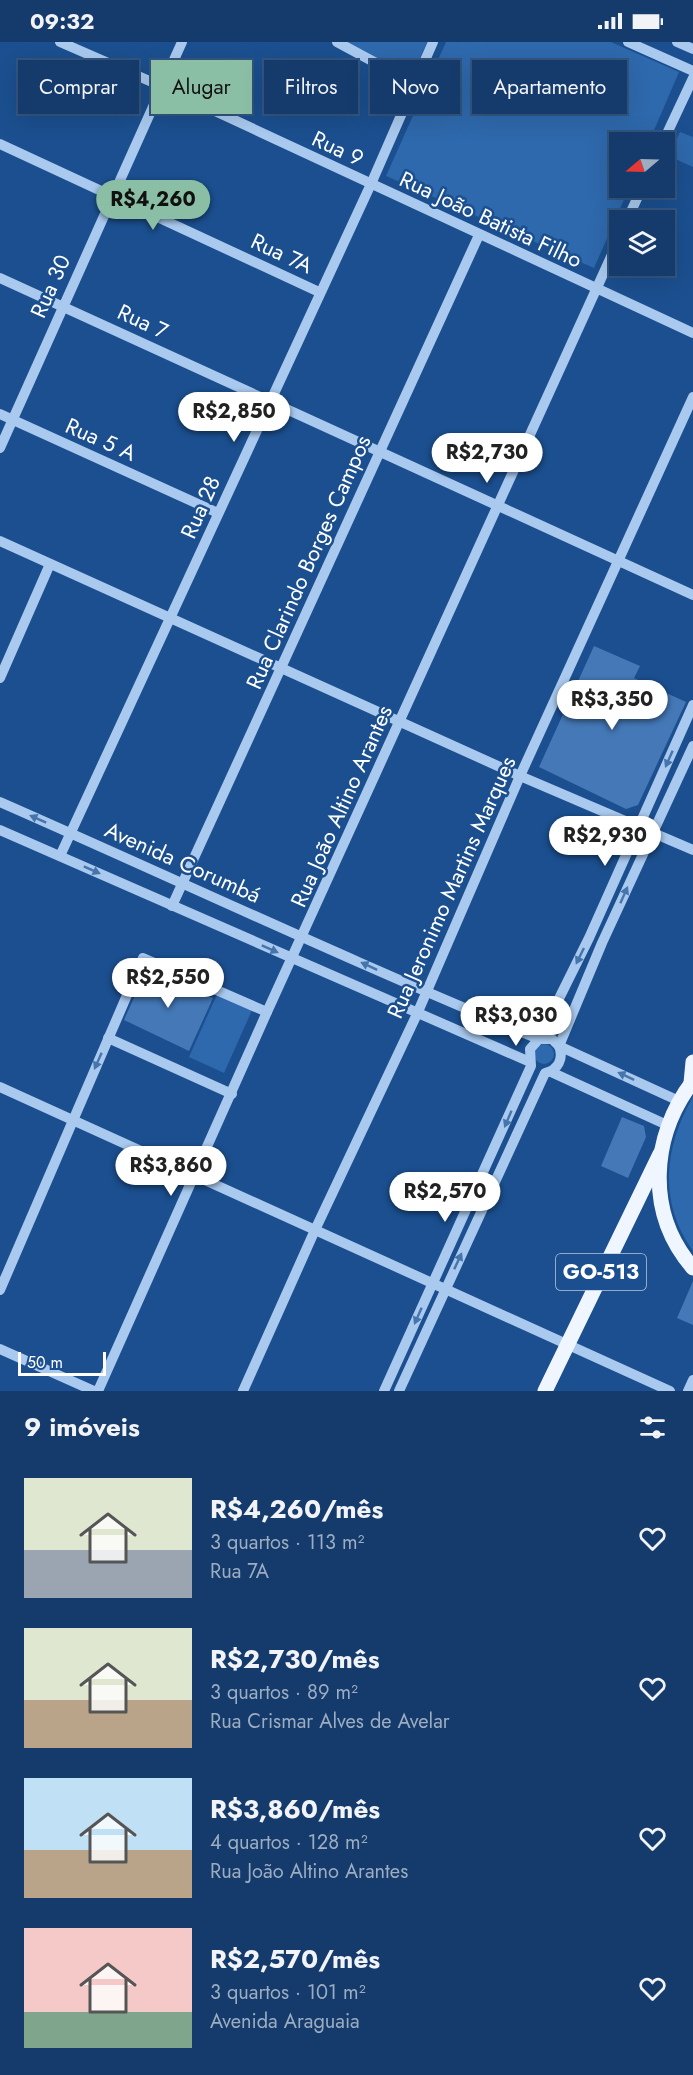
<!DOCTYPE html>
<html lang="pt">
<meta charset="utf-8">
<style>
:root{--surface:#143b6b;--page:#214673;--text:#f1f3f6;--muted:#9dadc1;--line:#33557e;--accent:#8abfa5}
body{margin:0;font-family:Jost,sans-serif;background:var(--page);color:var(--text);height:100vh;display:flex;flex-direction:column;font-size:22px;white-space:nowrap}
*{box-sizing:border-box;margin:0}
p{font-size:20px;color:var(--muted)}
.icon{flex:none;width:33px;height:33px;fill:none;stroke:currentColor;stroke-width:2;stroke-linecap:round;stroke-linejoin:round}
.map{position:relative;height:1349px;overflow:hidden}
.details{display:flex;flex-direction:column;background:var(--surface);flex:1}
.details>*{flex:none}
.hud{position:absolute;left:18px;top:18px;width:657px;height:54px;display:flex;gap:12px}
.needle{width:39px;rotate:251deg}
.controls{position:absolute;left:609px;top:90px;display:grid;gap:12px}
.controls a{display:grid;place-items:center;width:66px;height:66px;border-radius:0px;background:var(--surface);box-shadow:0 6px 24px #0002,0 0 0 2px var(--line);font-size:30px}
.scale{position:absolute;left:18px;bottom:15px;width:88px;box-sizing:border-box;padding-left:6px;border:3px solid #fff;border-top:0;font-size:16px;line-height:21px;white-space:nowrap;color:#fff;-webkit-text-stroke:4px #1b4f8f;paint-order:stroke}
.price{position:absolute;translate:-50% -51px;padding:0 14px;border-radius:21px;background:#fff;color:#222;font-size:20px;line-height:39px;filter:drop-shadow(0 2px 3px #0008)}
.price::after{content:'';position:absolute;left:50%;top:36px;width:18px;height:14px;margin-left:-9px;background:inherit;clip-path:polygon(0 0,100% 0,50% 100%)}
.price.selected{background:var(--accent);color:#111}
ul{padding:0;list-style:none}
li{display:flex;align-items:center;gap:18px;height:150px;padding:0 24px}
li span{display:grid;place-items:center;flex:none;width:168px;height:120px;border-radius:0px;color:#555}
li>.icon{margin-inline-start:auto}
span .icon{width:72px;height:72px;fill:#fffc;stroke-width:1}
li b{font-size:26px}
h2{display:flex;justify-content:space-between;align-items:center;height:72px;padding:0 24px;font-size:26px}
.chip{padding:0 21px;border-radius:0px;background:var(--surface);box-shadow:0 6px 24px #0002,0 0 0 2px var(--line);font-size:21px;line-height:54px}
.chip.selected{background:var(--accent);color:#111}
.status{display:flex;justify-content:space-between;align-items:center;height:42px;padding:0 30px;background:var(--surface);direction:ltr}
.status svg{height:16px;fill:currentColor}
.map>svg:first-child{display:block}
.green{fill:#2e69ad}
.building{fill:#4478b7}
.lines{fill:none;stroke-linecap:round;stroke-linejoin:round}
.minor{stroke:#a9c9ee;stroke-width:10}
.major{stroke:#f0f6ff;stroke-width:15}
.oneway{fill:#4674ac}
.labels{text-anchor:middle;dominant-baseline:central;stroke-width:5;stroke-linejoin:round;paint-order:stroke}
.shield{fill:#1b4f8f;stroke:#bbcadd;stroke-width:1.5}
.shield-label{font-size:21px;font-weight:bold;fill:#fff}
.street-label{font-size:22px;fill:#fff;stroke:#1b4f8f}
</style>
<div class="status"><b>09:32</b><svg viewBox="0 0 49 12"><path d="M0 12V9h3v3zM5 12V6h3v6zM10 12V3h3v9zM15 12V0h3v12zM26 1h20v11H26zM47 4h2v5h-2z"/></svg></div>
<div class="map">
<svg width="693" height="1349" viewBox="0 0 693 1349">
<rect width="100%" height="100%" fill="#1b4f8f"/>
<g class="green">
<polygon points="345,0 427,0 412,35"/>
<polygon points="446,0 611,0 679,30 649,100 620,100 620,146 629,146 594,226 386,134"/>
<polygon points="680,90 693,95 693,125 669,114"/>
<polygon points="218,950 253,966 224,1031 189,1015"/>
<circle cx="544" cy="1012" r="10"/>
<path d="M693 1055V1209C658 1161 664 1104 693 1055Z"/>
</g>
<g class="building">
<polygon points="594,604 640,624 634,636 686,660 638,763 626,767 539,725"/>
<polygon points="147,926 213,956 189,1009 124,978"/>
<polygon points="622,1075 644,1084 646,1095 628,1136 601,1124"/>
<polygon points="693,1239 693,1283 677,1276"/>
</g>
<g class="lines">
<g class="minor">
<polyline points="60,0 161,44 693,291"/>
<polyline points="337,0 415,42"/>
<polyline points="628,0 693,29"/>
<polyline points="677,0 693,7"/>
<polyline points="663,100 693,36"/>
<polyline points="0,102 319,250"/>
<polyline points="627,178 642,146"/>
<polyline points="0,236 693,553"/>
<polyline points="0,372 218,471"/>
<polyline points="0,406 182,0"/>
<polyline points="0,499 520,734 693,808"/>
<polyline points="0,636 50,522"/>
<path d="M0 760C180 839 358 923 539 997H552L559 1004 679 1059"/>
<polyline points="0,788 530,1020"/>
<polyline points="60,814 371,142 433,0"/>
<polyline points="172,864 479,193"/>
<polyline points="108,996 232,1052"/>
<polyline points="551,1030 667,1083"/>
<polyline points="0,1045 670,1349"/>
<polyline points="0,1248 143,916 267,970"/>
<polyline points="0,1307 94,1349"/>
<polyline points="98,1349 267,970 620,195"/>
<polyline points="243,1349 315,1188 417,972 520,734 693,355"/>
<polyline points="384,1349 531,1024 530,1007 539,997 589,896 693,663"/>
<path d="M399 1349 545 1031C558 1028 564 1017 559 1004L602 901 693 704"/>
<polyline points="688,1349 693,1338"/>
</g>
<g class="major">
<path d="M693 1039C651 1094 645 1171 693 1226"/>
<polyline points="691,1041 693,1020"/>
<polyline points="545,1349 660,1112"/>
</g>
</g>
<defs><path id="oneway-solid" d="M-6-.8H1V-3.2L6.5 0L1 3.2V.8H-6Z" transform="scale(1.5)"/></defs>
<g class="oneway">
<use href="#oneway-solid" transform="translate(669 717) rotate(114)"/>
<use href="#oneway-solid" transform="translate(38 777) rotate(-156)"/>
<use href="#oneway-solid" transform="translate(92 828) rotate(24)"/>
<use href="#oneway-solid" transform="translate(624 853) rotate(-66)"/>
<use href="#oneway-solid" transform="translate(270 907) rotate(24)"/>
<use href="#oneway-solid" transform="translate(580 914) rotate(116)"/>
<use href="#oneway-solid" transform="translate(369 924) rotate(-155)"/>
<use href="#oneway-solid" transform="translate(98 1019) rotate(114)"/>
<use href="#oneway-solid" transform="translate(626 1034) rotate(-155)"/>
<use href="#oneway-solid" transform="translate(508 1077) rotate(113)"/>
<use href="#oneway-solid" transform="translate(458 1219) rotate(-65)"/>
<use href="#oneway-solid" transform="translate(418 1274) rotate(114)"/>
</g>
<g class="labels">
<rect class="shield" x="556" y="1212" width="90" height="36" rx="4.5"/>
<g class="shield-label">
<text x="601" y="1230">GO-513</text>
</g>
<g class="street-label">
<text transform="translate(338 106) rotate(25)">Rua 9</text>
<text transform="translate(491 177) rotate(25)">Rua João Batista Filho</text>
<text transform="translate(282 211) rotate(25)">Rua 7A</text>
<text transform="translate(50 244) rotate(-66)">Rua 30</text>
<text transform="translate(143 279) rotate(25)">Rua 7</text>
<text transform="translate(101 397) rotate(24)">Rua 5 A</text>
<text transform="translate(200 465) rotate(-66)">Rua 28</text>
<text transform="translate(308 520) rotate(-66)">Rua Clarindo Borges Campos</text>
<text transform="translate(341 764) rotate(-66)">Rua João Altino Arantes</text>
<text transform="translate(183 820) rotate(24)">Avenida Corumbá</text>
<text transform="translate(451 845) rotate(-66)">Rua Jeronimo Martins Marques</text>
</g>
</g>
</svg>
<div class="controls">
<a><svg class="needle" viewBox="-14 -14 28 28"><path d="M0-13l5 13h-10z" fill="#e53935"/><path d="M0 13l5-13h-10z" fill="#9dadc1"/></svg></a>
<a><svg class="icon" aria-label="layers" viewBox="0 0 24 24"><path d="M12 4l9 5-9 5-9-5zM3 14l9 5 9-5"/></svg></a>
</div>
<div class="scale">50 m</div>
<b class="price selected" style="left:153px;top:189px">R$4,260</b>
<b class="price" style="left:234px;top:401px">R$2,850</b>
<b class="price" style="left:487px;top:442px">R$2,730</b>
<b class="price" style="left:612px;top:689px">R$3,350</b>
<b class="price" style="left:605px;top:825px">R$2,930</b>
<b class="price" style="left:168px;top:967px">R$2,550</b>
<b class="price" style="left:516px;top:1005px">R$3,030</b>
<b class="price" style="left:171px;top:1155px">R$3,860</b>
<b class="price" style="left:445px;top:1181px">R$2,570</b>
<div class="hud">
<a class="chip">Comprar</a>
<a class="chip selected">Alugar</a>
<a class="chip">Filtros</a>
<a class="chip">Novo</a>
<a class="chip">Apartamento</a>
</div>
</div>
<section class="details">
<h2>9 imóveis<svg class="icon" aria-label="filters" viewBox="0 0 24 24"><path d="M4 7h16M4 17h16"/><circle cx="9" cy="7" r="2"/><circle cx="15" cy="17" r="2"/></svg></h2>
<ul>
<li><span style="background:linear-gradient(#dfe7d0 60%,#9aa5b1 0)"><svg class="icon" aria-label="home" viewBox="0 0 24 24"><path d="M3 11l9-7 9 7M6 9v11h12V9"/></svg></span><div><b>R$4,260/mês</b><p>3 quartos · 113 m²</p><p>Rua 7A</p></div><svg class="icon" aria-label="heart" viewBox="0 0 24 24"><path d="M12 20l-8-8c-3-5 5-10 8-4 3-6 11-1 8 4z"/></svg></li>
<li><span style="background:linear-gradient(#dfe7d0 60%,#b9a48a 0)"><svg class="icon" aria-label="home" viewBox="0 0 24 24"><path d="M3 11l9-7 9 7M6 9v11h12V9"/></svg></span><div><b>R$2,730/mês</b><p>3 quartos · 89 m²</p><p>Rua Crismar Alves de Avelar</p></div><svg class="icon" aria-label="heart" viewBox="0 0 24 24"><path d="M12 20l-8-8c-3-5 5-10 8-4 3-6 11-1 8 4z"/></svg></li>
<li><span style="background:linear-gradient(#bfe0f5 60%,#b9a48a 0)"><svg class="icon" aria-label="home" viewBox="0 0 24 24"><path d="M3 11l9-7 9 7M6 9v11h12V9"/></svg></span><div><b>R$3,860/mês</b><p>4 quartos · 128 m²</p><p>Rua João Altino Arantes</p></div><svg class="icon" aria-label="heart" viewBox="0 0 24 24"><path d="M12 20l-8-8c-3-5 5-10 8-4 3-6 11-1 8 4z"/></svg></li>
<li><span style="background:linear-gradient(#f6c9c9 70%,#7fa58c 0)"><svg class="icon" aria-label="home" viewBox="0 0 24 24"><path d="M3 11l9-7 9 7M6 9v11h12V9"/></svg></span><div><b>R$2,570/mês</b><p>3 quartos · 101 m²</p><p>Avenida Araguaia</p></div><svg class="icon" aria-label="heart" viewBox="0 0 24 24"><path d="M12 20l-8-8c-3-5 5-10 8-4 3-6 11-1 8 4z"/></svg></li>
</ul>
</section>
